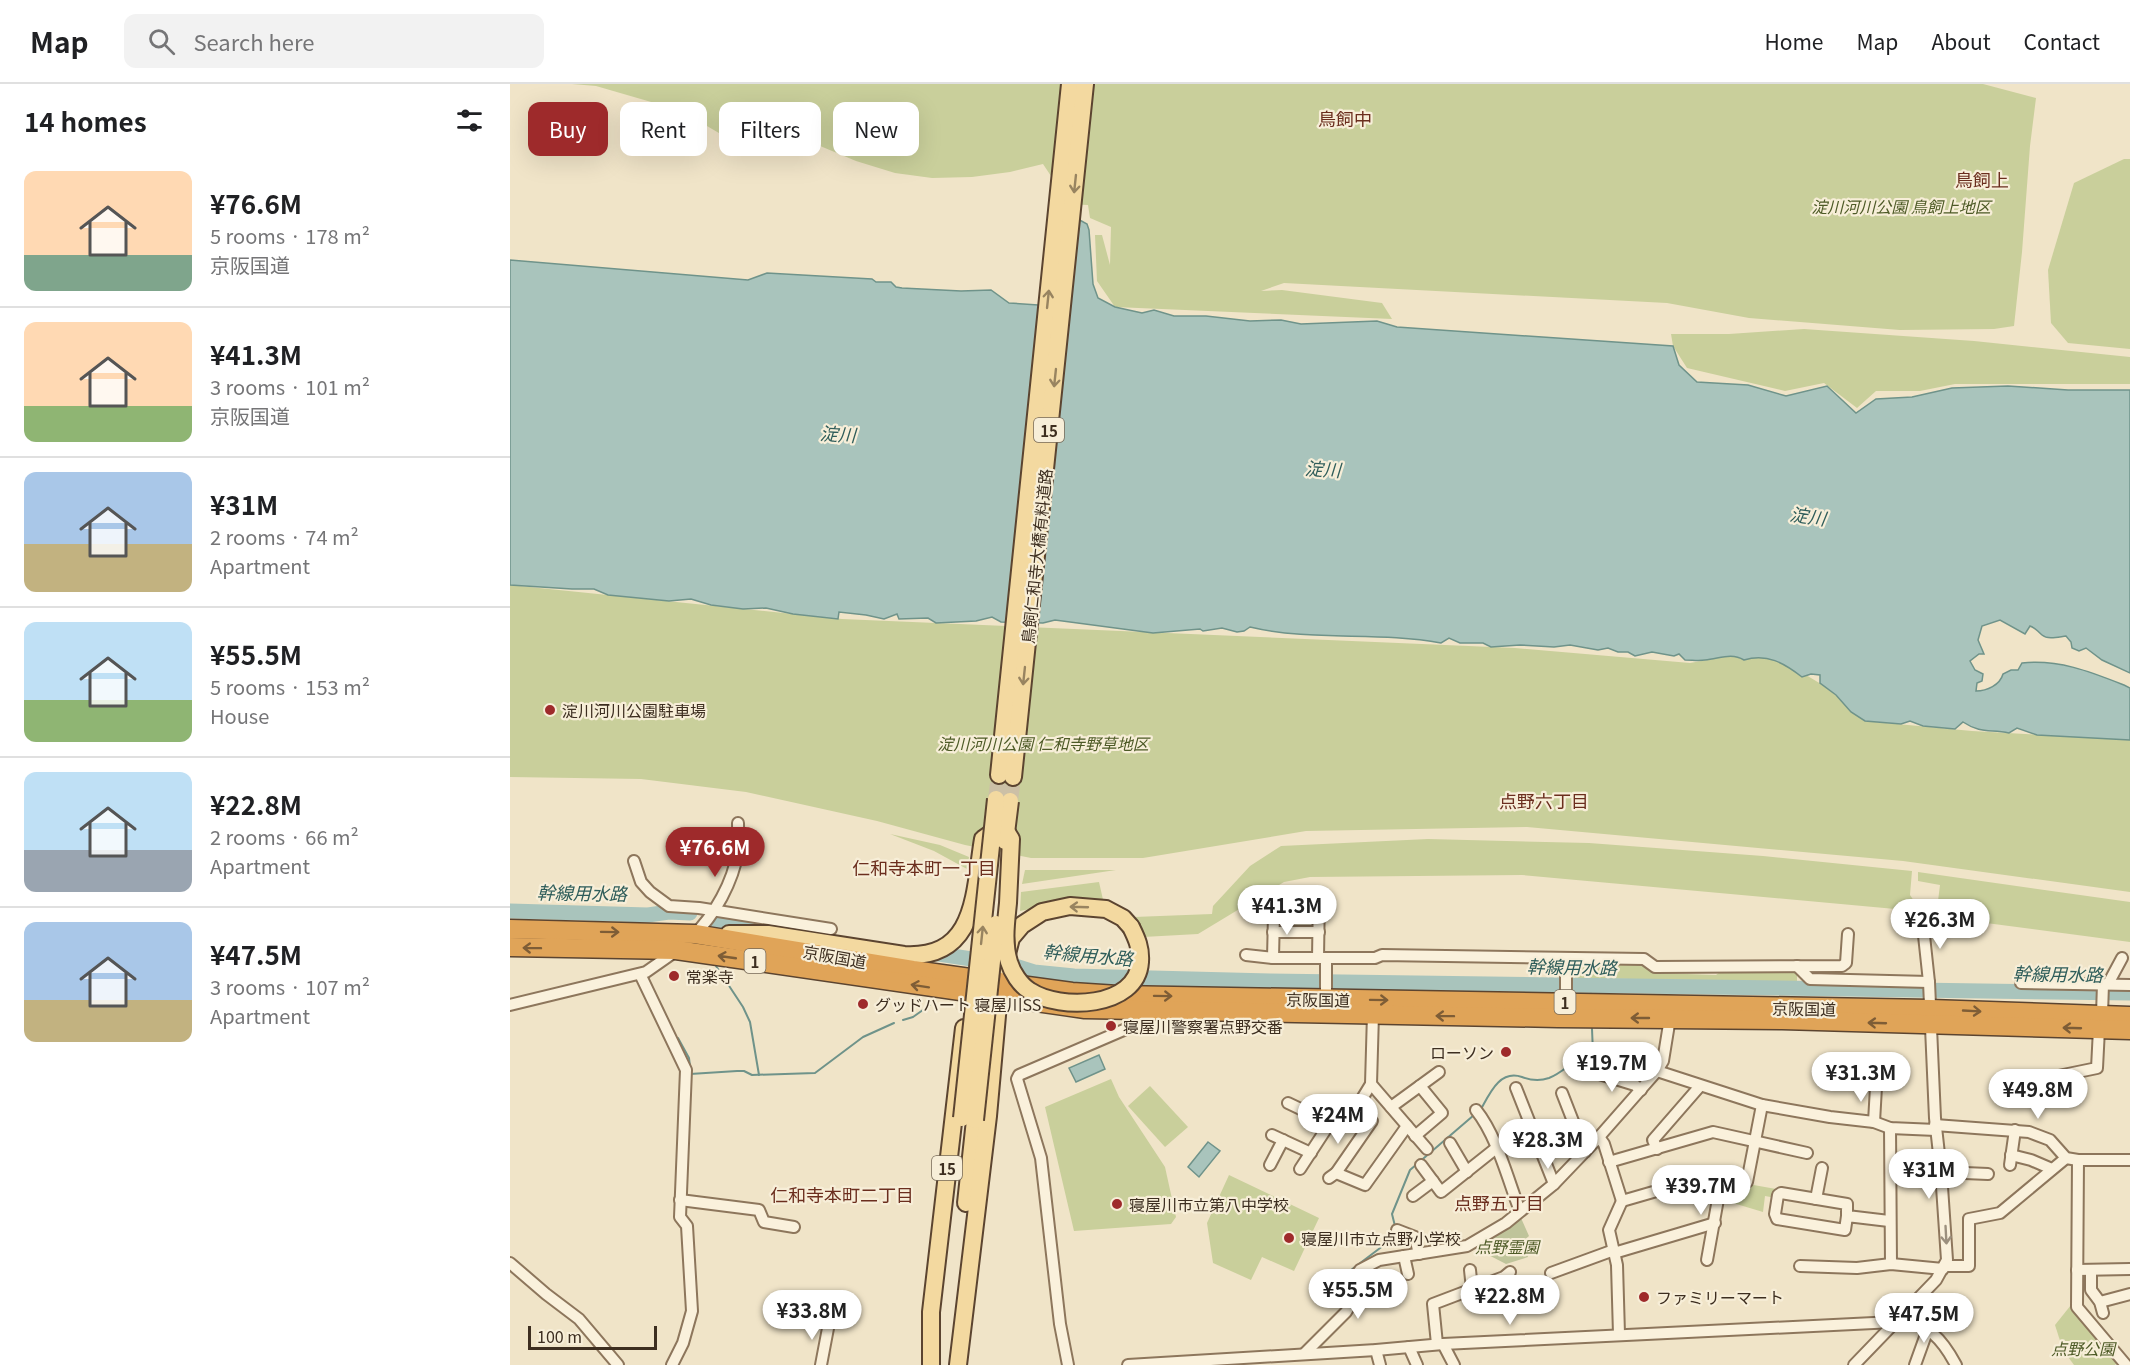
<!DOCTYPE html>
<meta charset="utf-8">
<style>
:root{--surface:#fff;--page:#f2f2f2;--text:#202124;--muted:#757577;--line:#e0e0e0;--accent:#9e2a2b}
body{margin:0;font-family:Georgia,"Noto Sans JP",serif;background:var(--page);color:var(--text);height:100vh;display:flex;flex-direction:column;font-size:22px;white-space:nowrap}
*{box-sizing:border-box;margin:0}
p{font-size:20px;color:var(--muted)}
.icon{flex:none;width:33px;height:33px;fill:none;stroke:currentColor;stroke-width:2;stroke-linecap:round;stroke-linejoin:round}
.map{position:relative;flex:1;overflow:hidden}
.panel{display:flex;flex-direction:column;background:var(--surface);width:510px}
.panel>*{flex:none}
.top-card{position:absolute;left:18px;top:18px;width:570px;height:54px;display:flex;gap:12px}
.scale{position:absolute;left:18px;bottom:15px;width:129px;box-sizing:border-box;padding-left:6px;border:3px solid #3d2e20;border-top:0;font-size:16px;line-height:21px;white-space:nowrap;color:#3d2e20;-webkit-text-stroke:4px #f7eed8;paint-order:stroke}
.price{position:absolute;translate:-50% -51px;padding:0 14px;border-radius:21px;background:#fff;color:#222;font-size:20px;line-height:39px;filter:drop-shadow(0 2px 3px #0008)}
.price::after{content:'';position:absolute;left:50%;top:36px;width:18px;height:14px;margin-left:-9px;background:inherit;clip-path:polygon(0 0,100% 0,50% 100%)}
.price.active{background:var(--accent);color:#fff}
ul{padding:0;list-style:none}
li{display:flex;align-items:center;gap:18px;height:150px;padding:0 24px}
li+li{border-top:2px solid var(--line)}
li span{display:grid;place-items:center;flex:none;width:168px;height:120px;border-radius:12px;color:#555}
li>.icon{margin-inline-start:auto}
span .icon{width:72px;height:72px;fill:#fffc;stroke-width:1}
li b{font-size:26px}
h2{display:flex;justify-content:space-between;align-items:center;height:72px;padding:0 24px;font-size:26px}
.tag{padding:0 21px;border-radius:12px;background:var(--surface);box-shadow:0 6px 24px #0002;font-size:21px;line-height:54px}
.tag.active{background:var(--accent);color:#fff}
header{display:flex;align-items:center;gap:36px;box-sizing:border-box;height:84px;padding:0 30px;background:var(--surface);border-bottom:2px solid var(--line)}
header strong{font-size:28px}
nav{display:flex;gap:33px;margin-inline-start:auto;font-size:21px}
.search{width:420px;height:54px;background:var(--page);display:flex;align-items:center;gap:15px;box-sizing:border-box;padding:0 21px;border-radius:12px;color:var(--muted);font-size:22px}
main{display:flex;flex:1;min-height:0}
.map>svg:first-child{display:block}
.green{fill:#c9cf9b}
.cemetery{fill:#bfc49a}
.water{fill:#a9c4bc;stroke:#6f938a;stroke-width:1.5}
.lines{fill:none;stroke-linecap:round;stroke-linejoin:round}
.stream{stroke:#6f938a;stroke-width:2}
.river{stroke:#a9c4bc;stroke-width:15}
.primary-tunnel{stroke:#ccc0a6;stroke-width:16;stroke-dasharray:16 8;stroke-linecap:butt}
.street-casing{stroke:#8d765c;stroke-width:14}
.primary-casing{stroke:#5b4430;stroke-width:20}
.highway-casing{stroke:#5b4430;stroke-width:21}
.street{stroke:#faf1dc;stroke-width:10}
.primary{stroke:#f3d9a0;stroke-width:16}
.highway{stroke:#e0a458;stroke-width:18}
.primary-bridge-casing{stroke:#5b4430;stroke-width:20;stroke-linecap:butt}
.primary-bridge{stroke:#f3d9a0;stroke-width:16}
.oneway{stroke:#988460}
.oneway2{stroke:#7e5d36}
.oneway3{stroke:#9c907e}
.poi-dot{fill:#9e2a2b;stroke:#f7eed8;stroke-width:2}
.labels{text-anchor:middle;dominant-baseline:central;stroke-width:4.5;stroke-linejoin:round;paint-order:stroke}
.shield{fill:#f7eed8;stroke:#756857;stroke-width:1.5}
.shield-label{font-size:15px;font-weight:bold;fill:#3d2e20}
.park-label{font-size:16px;font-style:italic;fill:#4d5a26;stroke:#f7eed8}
.street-label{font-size:16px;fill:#3d2e20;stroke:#f7eed8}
.poi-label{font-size:16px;fill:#3d2e20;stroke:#f7eed8;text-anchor:start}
.neighbourhood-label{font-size:18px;fill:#6b2e1e;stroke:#f7eed8}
.water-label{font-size:18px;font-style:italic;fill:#2f5d5a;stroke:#f7eed8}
</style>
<header>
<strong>Map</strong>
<div class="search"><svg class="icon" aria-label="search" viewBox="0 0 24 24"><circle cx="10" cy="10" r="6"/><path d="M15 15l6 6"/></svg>Search here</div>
<nav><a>Home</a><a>Map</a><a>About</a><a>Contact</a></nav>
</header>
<main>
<section class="panel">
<h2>14 homes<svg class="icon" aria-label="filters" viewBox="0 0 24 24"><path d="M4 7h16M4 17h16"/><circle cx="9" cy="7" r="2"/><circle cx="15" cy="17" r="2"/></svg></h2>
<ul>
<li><span style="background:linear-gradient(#ffd9b3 70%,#7fa58c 0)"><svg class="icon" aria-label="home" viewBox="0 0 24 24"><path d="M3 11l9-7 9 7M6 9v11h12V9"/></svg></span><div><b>¥76.6M</b><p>5 rooms · 178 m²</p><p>京阪国道</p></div></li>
<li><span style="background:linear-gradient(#ffd9b3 70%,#8fb573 0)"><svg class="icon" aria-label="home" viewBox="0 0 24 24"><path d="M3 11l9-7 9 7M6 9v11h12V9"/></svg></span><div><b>¥41.3M</b><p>3 rooms · 101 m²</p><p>京阪国道</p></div></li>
<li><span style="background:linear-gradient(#a9c7e8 60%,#c2b280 0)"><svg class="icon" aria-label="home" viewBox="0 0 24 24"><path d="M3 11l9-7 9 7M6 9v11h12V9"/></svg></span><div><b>¥31M</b><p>2 rooms · 74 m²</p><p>Apartment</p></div></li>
<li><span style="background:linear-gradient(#bfe0f5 65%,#8fb573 0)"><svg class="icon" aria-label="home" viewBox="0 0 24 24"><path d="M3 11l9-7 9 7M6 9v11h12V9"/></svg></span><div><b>¥55.5M</b><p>5 rooms · 153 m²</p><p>House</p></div></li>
<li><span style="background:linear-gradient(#bfe0f5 65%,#9aa5b1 0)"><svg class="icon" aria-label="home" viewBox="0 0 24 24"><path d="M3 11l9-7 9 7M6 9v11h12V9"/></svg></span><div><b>¥22.8M</b><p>2 rooms · 66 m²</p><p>Apartment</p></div></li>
<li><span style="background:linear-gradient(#a9c7e8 65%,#c2b280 0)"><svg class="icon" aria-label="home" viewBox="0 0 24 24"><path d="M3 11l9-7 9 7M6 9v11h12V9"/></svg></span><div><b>¥47.5M</b><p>3 rooms · 107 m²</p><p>Apartment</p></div></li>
</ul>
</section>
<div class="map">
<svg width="1620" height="1281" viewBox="0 0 1620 1281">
<rect width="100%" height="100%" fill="#f0e4c8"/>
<g class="green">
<polygon points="62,0 1473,0 1526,14 1520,62 1512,168 1504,242 1484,245 1390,246 1239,234 1157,219 774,199 751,207 772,206 872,219 882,235 605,223 587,197 585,151 592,151 600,181 601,143 580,134 578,121 556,120 553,110 533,80 500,88 462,93 422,94 385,89 346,77 303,59 270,69 247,67 226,59 185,35 155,22 86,2"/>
<polygon points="1614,75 1620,75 1620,265 1558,259 1541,239 1538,186 1564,99"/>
<polygon points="1294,245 1464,257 1620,273 1620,300 1445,300 1410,307 1366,307 1347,324 1314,299 1275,307 1177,284 1163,262 1161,250 1219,250"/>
<polygon points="0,501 332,535 1005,564 1180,579 1219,572 1266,573 1316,603 1355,637 1462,647 1620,656 1620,808 1393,777 1017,743 796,747 633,774 521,774 455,761 367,737 236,708 131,695 0,693"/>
<polygon points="380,750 430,761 459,773 457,785 424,767"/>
<polygon points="918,755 1079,759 1253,772 1402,787 1400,811 1406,820 1407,827 1012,791 800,793 774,798 688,850 633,853 624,833 702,830 703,822 740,782 771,762"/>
<polygon points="515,786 606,786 512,800"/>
<polygon points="1408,788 1620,818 1620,858 1415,831 1412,818 1418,816 1428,817 1430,801 1408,797"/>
<polygon points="589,798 594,820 562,817 510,827 511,808"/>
<polygon points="1065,878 1136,880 1148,889 1206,891 1210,888 1287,889 1287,898 1065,894"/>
<polygon points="601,995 609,1013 655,1083 666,1133 661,1140 564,1147 535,1023"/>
<polygon points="640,1002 678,1043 655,1063 618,1022"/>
<polygon points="719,1091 809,1134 784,1187 752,1173 741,1196 703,1179 697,1139"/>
<polygon points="1238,1100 1266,1105 1266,1114 1255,1112 1253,1128 1223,1119 1225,1102 1237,1105"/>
<polygon points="1561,1221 1607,1279 1605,1281 1564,1281 1553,1266 1545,1241"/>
</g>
<polygon class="cemetery" points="1011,1134 1019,1152 1013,1157 1018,1173 996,1180 963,1163"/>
<g class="water">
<path d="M557 129 577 140 579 146 583 200 588 214 605 223 632 229 644 226 664 232H696L740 237 771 236 791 240 867 237 887 243 1163 262 1169 281 1187 298 1238 301 1276 312 1317 302 1346 329 1366 315 1402 313 1442 304 1498 302 1558 306H1620V589L1592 576 1576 564 1569 567 1562 564 1561 558 1556 552C1548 553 1538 556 1532 551 1527 547 1526 544 1520 542L1515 550 1490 536 1472 542 1468 556 1474 570H1469L1460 577 1465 586 1473 590 1472 597 1467 599 1466 607C1477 607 1490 601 1493 590L1501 586H1508L1512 579C1549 575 1581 588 1614 601L1620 604V656L1527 651 1507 644 1499 649C1480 645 1471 650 1453 638L1445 645 1413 642 1400 637 1391 640 1355 637 1341 628 1326 611 1310 599V591L1301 590 1292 593C1274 579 1257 569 1234 576 1221 568 1209 575 1195 576 1189 577 1182 576 1175 576L1169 570 1164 572 1142 568 1125 572 1118 568H1108L1098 564 1088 566 1060 561 1044 563 1010 561 981 563 973 559H950L939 554 931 559C868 547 803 558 740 543L734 547 727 548 712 544 693 547 690 545 643 549 545 536 533 539 491 538 482 533 466 537 426 539 418 534 389 535 387 530 374 535 356 531 329 528 328 535 283 530 256 524 233 525 201 521 181 515 159 517 98 511 84 505H62L0 501V176L238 196 257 189 362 195 366 198H381L386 203 392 204 451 207 481 206 499 219 543 222Z"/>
<polygon points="589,971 595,985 566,998 559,984"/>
<polygon points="698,1058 710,1067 689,1093 678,1083"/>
</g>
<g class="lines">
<g class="stream">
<polyline points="206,882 233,923 240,938 249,991"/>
<polyline points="1081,901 1081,908"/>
<polyline points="1042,907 1046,900"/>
<polyline points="393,936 403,933 420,921"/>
<polyline points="168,954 179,974 180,982"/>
<polyline points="180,990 227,987 234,987 242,991 305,989 353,953 384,939"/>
<path d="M970 1027C979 1011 989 985 1012 993 1020 996 1030 997 1039 994 1055 988 1066 972 1083 969L1082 945"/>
<polyline points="885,1142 882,1130 900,1086 964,1031"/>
<polyline points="835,1198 841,1186 882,1155 884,1148"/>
</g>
<g class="river">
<polyline points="0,827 138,831 159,828 180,829"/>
<polyline points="205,836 264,844"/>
<polyline points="416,868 481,878"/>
<polyline points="505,882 524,888 564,892 760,897 1620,909"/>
</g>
<g class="primary-tunnel">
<polyline points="486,715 489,691"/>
<polyline points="500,717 503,693"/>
</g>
<defs>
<g id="street">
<polyline points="124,777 131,798 140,808 159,822 189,824 321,845"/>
<polyline points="785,809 809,809 808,874"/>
<polyline points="763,848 809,848"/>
<path d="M182 853C205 831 223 798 228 767 229 758 228 748 228 739"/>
<polyline points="736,871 763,874 865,874 872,871 1134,875 1145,883 1332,882 1336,879 1338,850"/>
<polyline points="763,874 764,830"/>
<polyline points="816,874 816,915"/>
<polyline points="1287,882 1300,895 1419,898"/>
<polyline points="130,890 176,986 170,1133 177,1142 182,1227 173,1259 162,1281"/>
<polyline points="1511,899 1620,901"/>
<polyline points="1598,900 1612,874"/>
<polyline points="1056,918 1056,875"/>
<polyline points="0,921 136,888 166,867"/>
<polyline points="1592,930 1593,900"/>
<polyline points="1147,987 1252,1021 1320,1033 1364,1038 1380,1044 1426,1046"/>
<polyline points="1086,989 1125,1001 1131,1006"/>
<polyline points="1529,996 1587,984 1589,945"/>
<polyline points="861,1000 917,1065"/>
<polyline points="1006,1004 1044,1100"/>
<polyline points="1052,1009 1075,1068"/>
<polyline points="778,1019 820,1039 839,1036 861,1000 863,930"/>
<polyline points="881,1023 929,988"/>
<path d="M966 1026C987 1052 998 1096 1010 1127"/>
<polyline points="1364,1038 1366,1003"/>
<polyline points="1425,1041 1519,1048 1540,1056 1556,1074 1568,1076 1620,1076"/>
<polyline points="1380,1044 1381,1180"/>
<polyline points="762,1051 801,1069"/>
<polyline points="905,1052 932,1029 910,1002"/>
<polyline points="1089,1053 1094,1060 1112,1117 1202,1091 1237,1098 1252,1021"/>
<polyline points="940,1059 957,1088"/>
<polyline points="1147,1065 1143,1056 1190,1002"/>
<polyline points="1501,1071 1521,1076 1542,1085"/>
<polyline points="1568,1076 1567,1223 1616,1281"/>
<polyline points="1099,1078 1203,1048 1297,1069"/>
<polyline points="760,1081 773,1056"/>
<polyline points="911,1081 931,1108 1019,1038"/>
<polyline points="1500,1081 1505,1046"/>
<polyline points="790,1085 820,1039"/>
<polyline points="1431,1088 1478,1090"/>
<polyline points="826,1089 855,1101 897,1042"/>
<polyline points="819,1094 826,1089 862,1037 845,1026"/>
<polyline points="903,1112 923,1097"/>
<polyline points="1306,1115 1312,1084"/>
<polyline points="170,1116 249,1126 254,1138 284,1143"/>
<polyline points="1337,1132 1337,1120 1271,1109 1268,1111 1265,1130 1267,1135 1335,1146 1337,1132 1379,1137"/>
<polyline points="887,1146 905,1153 909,1170"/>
<polyline points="1104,1169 1205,1139"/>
<polyline points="894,1172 898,1190"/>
<polyline points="1197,1176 1212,1093"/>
<polyline points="0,1179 36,1210 69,1235 108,1281"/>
<polyline points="1290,1182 1347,1184 1381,1180 1433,1185"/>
<polyline points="1435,1182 1459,1182 1459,1135 1490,1129 1556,1074"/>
<polyline points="960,1186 962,1205"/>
<polyline points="1567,1186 1620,1185"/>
<polyline points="1581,1186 1581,1206 1590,1218 1593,1229"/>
<polyline points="1041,1189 1104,1166"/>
<polyline points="1590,1218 1620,1210"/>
<path d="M1389 1234C1419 1242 1431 1253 1446 1281"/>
<polyline points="1109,1250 1107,1181 1099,1146 1112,1117"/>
<polyline points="927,1260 923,1220 994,1193 1000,1188"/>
<polyline points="933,1260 944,1281"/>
<polyline points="899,1263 907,1281"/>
<polyline points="866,1266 870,1281"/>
<polyline points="795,1269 836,1228 839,1223 837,1203 850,1186 869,1176 957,1162 996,1139 1044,1100 1089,1053 1147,987 1153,977 1160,934"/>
<polyline points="311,1281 319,1239"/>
<polyline points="558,1281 550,1240 531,1074 507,995 509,991 637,936 646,926"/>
<polyline points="618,1281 866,1266 933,1260 1384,1238"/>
<polyline points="1344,1281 1426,1196 1437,1176 1431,1088 1425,1034 1419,898 1412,833"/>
<polyline points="1405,1281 1418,1245"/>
</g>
<g id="primary">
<polyline points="489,691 560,0"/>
<polyline points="503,693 575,0"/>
<path d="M219 850H258L394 871C467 875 464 809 473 755L483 748"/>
<polyline points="456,1119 465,1036"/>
<polyline points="421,1281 421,1228 454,944"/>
<polyline points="448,1281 478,1032 490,898 501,854 512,841 532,828 560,822 596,825 613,834 621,843"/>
</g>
<g id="highway">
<polyline points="0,845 185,850 403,886 562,908 608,911 1421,925 1620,932"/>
<polyline points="0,863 166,866 575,925 1048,934 1272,936 1620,946"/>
</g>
</defs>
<use href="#street" class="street-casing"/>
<use href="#primary" class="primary-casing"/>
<use href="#highway" class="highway-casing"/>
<use href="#street" class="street"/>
<use href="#primary" class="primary"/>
<use href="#highway" class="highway"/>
<defs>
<g id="primary-bridge">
<path d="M496 747 501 755C500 776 499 797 498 819 496 839 493 858 499 878 502 888 510 901 520 907 550 927 627 924 630 878 631 864 627 855 621 843"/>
<polyline points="495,757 500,717"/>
<polyline points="452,1034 486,715"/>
<polyline points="465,1036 486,840"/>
</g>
</defs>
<use href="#primary-bridge" class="primary-bridge-casing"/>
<use href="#primary-bridge" class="primary-bridge"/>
</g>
<defs><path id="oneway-shaft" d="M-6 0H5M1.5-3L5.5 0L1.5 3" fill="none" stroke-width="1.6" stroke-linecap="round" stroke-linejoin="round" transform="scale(1.5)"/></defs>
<g class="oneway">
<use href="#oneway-shaft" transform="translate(565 100) rotate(96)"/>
<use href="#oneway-shaft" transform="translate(538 215) rotate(-84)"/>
<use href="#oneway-shaft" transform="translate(545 294) rotate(96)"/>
<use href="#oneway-shaft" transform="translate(514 592) rotate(96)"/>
<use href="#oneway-shaft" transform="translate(569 823) rotate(-178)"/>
<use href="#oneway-shaft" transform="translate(472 851) rotate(-84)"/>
</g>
<g class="oneway2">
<use href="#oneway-shaft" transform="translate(100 848) rotate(1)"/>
<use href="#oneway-shaft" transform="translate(22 864) rotate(-179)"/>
<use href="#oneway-shaft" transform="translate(217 873) rotate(-172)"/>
<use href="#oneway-shaft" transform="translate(410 902) rotate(-171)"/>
<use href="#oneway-shaft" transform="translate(653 912) rotate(1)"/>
<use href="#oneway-shaft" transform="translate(869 916) rotate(1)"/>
<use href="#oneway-shaft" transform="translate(1462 927) rotate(3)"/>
<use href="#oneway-shaft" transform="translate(935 932) rotate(-179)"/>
<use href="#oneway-shaft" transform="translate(1130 934) rotate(-180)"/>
<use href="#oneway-shaft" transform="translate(1367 939) rotate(-178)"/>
<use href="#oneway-shaft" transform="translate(1562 944) rotate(-178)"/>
</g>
<use class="oneway3" href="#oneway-shaft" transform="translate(1436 1151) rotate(87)"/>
<g class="poi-dot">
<circle cx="40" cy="626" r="6"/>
<circle cx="164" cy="892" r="6"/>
<circle cx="353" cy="920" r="6"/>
<circle cx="601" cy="942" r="6"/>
<circle cx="996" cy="968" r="6"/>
<circle cx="607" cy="1120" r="6"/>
<circle cx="779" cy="1154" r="6"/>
<circle cx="1134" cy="1213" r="6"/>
</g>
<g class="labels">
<g class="shield">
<rect x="524" y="334" width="30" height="24" rx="4.5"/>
<rect x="234.5" y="865" width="21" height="24" rx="4.5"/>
<rect x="1044.5" y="906" width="21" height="24" rx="4.5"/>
<rect x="422" y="1072" width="30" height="24" rx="4.5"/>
</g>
<g class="shield-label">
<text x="539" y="346">15</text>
<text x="245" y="877">1</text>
<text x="1055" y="918">1</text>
<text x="437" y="1084">15</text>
</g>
<g class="park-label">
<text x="1391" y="122">淀川河川公園 鳥飼上地区</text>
<text x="533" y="659">淀川河川公園 仁和寺野草地区</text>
<text x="997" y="1162">点野霊園</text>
<text x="1573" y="1264">点野公園</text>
</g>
<g class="street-label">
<text transform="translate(526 472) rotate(-84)">鳥飼仁和寺大橋有料道路</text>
<text transform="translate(325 872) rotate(10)">京阪国道</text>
<text transform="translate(808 915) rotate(1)">京阪国道</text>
<text transform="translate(1294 924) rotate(1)">京阪国道</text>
</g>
<g class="poi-label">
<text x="52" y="626">淀川河川公園駐車場</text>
<text x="176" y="892">常楽寺</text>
<text x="365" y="920">グッドハート 寝屋川SS</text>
<text x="613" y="942">寝屋川警察署点野交番</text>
<text x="984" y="968" text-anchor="end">ローソン</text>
<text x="619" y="1120">寝屋川市立第八中学校</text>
<text x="791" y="1154">寝屋川市立点野小学校</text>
<text x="1146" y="1213">ファミリーマート</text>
</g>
<g class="neighbourhood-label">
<text x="835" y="34">鳥飼中</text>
<text x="1472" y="95">鳥飼上</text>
<text x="1034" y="716">点野六丁目</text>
<text x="414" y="783">仁和寺本町一丁目</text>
<text x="332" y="1110">仁和寺本町二丁目</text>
<text x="989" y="1118">点野五丁目</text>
</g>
<g class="water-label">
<text transform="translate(328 349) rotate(3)">淀川</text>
<text transform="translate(813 384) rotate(3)">淀川</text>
<text transform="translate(1298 431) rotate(8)">淀川</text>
<text transform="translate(72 808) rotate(1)">幹線用水路</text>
<text transform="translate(578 870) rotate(5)">幹線用水路</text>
<text transform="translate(1062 882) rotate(1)">幹線用水路</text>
<text transform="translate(1548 889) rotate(1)">幹線用水路</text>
</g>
</g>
</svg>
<div class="scale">100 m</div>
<b class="price active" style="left:205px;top:794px">¥76.6M</b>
<b class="price" style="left:777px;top:852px">¥41.3M</b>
<b class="price" style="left:1430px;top:866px">¥26.3M</b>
<b class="price" style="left:1102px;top:1009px">¥19.7M</b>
<b class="price" style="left:1351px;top:1019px">¥31.3M</b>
<b class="price" style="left:1528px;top:1036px">¥49.8M</b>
<b class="price" style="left:828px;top:1061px">¥24M</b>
<b class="price" style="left:1038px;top:1086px">¥28.3M</b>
<b class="price" style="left:1419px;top:1116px">¥31M</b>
<b class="price" style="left:1191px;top:1132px">¥39.7M</b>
<b class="price" style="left:848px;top:1236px">¥55.5M</b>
<b class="price" style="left:1000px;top:1242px">¥22.8M</b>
<b class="price" style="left:302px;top:1257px">¥33.8M</b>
<b class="price" style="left:1414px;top:1260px">¥47.5M</b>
<div class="top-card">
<a class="tag active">Buy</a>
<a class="tag">Rent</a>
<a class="tag">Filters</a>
<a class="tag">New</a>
</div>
</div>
</main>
